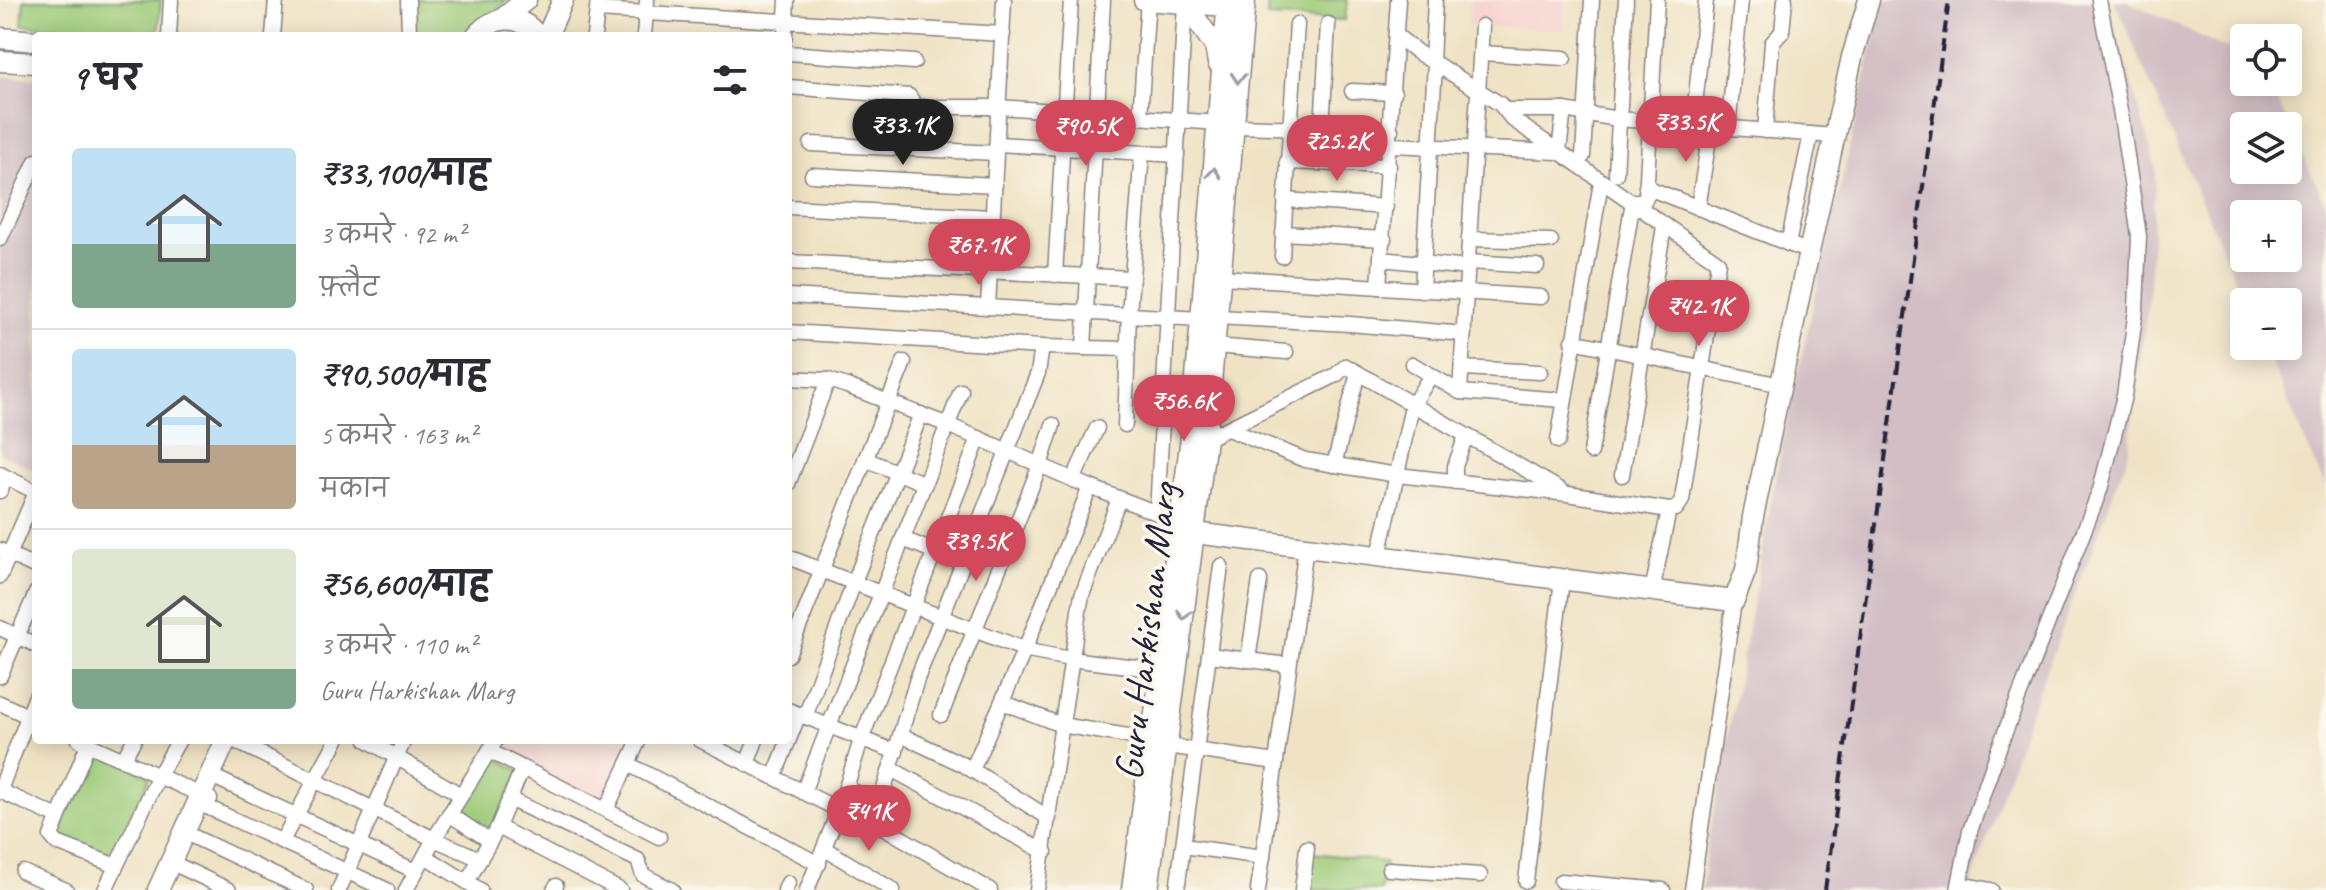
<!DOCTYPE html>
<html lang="hi">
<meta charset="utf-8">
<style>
:root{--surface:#fff;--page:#f7f7f7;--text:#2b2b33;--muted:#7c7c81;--line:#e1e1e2;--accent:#d1495b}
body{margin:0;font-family:Caveat,"Playpen Sans Deva",sans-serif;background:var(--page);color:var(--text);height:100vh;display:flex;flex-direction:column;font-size:30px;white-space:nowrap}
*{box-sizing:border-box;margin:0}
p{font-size:26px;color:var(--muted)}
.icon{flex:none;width:44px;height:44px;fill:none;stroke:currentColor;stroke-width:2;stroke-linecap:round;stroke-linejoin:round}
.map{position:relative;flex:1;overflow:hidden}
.side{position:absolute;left:32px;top:32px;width:760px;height:712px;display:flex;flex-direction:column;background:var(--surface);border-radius:8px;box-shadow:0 4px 20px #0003}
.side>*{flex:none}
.fabs{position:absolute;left:2230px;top:24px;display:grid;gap:16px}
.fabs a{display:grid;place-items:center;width:72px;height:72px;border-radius:8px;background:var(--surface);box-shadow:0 4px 20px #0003;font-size:40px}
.price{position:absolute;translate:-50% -68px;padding:0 18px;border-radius:28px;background:var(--accent);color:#fff;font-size:26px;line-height:52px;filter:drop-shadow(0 2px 4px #0008)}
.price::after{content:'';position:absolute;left:50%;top:48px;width:24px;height:18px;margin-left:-12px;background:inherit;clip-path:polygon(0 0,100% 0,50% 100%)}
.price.on{background:#222;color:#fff}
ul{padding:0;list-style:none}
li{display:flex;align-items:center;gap:24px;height:200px;padding:0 40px}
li+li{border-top:2px solid var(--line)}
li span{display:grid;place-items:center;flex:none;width:224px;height:160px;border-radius:8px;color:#555}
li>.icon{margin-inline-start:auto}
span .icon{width:96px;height:96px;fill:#fffc;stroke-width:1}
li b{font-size:34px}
h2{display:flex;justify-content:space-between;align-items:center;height:96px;padding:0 40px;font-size:34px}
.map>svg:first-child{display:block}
.built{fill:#f7d0ce}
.industrial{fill:#d2bec4;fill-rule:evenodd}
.green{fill:#9ecb79;stroke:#60765a;stroke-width:2}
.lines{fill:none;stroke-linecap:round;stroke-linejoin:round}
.street-casing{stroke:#898280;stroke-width:17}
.secondary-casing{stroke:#898280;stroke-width:23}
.street{stroke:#fff;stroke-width:14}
.secondary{stroke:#fff;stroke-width:20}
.rail{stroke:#22223b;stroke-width:4;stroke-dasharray:12 6;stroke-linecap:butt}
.oneway{stroke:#9c9ca7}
.labels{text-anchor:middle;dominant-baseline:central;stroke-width:7;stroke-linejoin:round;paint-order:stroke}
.street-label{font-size:40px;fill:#22223b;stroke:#fbf7ec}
</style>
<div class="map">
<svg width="2326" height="890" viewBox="0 0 2326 890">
<rect width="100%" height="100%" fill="#fbf7ec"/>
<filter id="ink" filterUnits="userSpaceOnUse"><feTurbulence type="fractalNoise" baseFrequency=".0125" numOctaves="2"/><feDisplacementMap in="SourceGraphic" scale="16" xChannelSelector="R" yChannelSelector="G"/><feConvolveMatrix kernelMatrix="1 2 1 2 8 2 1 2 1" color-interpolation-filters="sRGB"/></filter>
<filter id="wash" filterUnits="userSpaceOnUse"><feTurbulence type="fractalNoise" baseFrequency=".006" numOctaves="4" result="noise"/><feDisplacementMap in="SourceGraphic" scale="32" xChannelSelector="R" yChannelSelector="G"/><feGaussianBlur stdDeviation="1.8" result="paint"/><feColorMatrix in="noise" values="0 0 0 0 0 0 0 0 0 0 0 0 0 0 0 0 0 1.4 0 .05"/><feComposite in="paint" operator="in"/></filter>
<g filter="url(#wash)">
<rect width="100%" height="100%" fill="#f0e3c5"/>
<g class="built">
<polygon points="1469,0 1566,0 1564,30 1468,25"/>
<polygon points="505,740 633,740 604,805 498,752"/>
</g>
<g class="industrial">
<polygon points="1883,0 2107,0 2156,168 2148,303 2128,455 2030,713 1969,890 1702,890 1707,847 1786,425"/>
<path d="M2114 0H2125L2244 57V82H2269L2326 205V489L2264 346H2288V302H2245ZM2244 126H2288V170H2244ZM2244 214H2288V258H2244Z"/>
<polygon points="0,76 36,78 36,471 0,453"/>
</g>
<g class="green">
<polygon points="24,0 161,0 158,34 22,25"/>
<polygon points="414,0 507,0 472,36 412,36"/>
<polygon points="1268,0 1347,0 1345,20 1267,17"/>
<polygon points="92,750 150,776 114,861 55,836"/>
<polygon points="489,754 520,771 489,837 452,812"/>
<polygon points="1306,852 1385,862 1381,890 1301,890"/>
</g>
</g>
<g filter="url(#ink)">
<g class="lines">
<defs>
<g id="street">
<polyline points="408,0 409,36"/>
<polyline points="597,10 1003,34"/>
<polyline points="169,36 171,0"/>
<polyline points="273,36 276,0"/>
<polyline points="594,36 598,0"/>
<polyline points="644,36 647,0"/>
<polyline points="785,36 787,0"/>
<polyline points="788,53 914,62"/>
<polyline points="1481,53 1564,58"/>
<polyline points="1432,61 1435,0"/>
<polyline points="788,87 909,96 916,107 999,107 1218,123"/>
<polyline points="1352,91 1394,93"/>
<polyline points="1506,110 1564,110 1618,119 1834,136"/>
<polyline points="1140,117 1148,0"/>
<polyline points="1693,125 1706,0"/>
<polyline points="1234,126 1391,130"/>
<polyline points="1322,128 1328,24"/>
<polyline points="1728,128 1741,0"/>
<polyline points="1765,131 1772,43 1782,32 1785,0"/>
<polyline points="811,144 996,153"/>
<polyline points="997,144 1177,155"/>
<polyline points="1390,145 1558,152"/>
<polyline points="1559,151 1564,110"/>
<polyline points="1583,156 1592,0"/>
<polyline points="1287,162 1389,166"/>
<polyline points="1616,174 1626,0"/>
<polyline points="812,175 995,185"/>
<polyline points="1646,187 1809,252"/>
<polyline points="1285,200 1386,207"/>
<polyline points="788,207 993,217"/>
<polyline points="1698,208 1711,126"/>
<polyline points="1283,233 1384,239"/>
<polyline points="0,239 36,161"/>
<polyline points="1469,239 1551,241"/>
<polyline points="1788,244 1811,134"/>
<polyline points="1282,256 1297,24"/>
<polyline points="1382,259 1468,268"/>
<polyline points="788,262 1132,278"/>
<polyline points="1468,262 1537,266"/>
<polyline points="1055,275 1071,0"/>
<polyline points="1221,277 1541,297"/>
<polyline points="1379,287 1398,0"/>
<polyline points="1422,290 1435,64"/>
<polyline points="788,296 1201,319"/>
<polyline points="988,307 1004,0"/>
<polyline points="1217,317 1350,324 1464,334"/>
<polyline points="788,332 1042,347 1128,349"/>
<polyline points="1573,341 1781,385"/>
<polyline points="1215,346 1286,352"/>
<polyline points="1084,348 1103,0"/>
<polyline points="1412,364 1460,392 1563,400"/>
<polyline points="1462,368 1540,372"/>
<polyline points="788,378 828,380 847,386 948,425 1090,487 1157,513 1179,529"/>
<polyline points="1460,392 1482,26"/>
<polyline points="1125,425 1129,314 1142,153"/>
<polyline points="1228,429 1305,460 1397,475 1568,494 1669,510 1676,509 1682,500 1718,262 1512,119 1500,104 1417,52 1397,36"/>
<polyline points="1206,439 1336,375 1346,366 1561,490"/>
<polyline points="1558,441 1601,182"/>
<polyline points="1591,452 1632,207 1636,201 1644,201 1646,197 1657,0"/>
<polyline points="865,459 925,484"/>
<polyline points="1334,465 1358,373"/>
<polyline points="0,474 36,492"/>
<polyline points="1622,475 1664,227"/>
<polyline points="1073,480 1097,428"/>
<polyline points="1455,482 1455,466 1466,436"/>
<polyline points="788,484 828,380"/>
<polyline points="0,491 2,487"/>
<polyline points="1157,513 1185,3"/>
<polyline points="903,539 933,551"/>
<polyline points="0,550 36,567"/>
<polyline points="1379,556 1412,406 1431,375"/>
<polyline points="788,557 1028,651 1070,659 1161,670"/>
<polyline points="0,576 36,492"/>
<polyline points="1652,591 1669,510"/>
<polyline points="0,628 36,645"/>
<polyline points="788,655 904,362"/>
<polyline points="1209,655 1289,665"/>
<polyline points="1248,660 1260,580"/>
<polyline points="0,676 36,593"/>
<polyline points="1002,702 1061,725 1152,740"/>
<polyline points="0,703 36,720"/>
<polyline points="788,710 896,752"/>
<polyline points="941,715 1040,465 1053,425"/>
<polyline points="805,717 854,582 921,414"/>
<polyline points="901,735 964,765 1049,818"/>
<polyline points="79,740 210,799"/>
<polyline points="367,740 461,795"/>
<polyline points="700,740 839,810"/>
<polyline points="237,742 434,839 480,859"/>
<polyline points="88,744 51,836 57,843 116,866"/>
<polyline points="1168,746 1276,762"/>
<polyline points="489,751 659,837"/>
<polyline points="123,760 134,740"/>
<polyline points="628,764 819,864"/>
<polyline points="747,764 756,740"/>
<polyline points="891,769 1045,852"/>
<polyline points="972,770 1025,649 1090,487"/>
<polyline points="774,777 799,714"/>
<polyline points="220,780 415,871"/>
<polyline points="846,789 880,800"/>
<polyline points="0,790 36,696"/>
<polyline points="0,791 58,817"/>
<polyline points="803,792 961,391"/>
<polyline points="509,799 638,860 643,875 672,890"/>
<polyline points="207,807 387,890"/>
<polyline points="606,810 639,740"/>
<polyline points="449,814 490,841"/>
<polyline points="498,827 620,890"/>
<polyline points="194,837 306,890"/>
<polyline points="282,841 337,740"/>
<polyline points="1183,846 1263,857"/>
<polyline points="825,849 893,890"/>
<polyline points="425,856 480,890"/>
<polyline points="181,867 229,890"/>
<polyline points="1389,869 1480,875"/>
<polyline points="23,872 66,890"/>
<polyline points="1526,881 1562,579"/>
<polyline points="1561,881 1663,890"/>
<polyline points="467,882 498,827 522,769"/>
<polyline points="1960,884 1991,890"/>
<polyline points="105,890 159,775 179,740"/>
<polyline points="339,890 404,740"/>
<polyline points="406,890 434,839 496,740"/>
<polyline points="554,890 556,886"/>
<polyline points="785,890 788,883"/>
<polyline points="807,890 839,810 861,740 979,438"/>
<polyline points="990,890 878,824 875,819 917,679 1038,373 1042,347"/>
<polyline points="1037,890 1079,611 1082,595 1119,499"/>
<polyline points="1177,890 1221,566"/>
<polyline points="1258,890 1306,547"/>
<polyline points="1302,890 1307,848"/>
<polyline points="1692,890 1734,601"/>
<polyline points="1958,890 1970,831 2000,745 2100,490 2124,396 2136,310 2139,236 2121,116 2099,0"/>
</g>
<g id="secondary">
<polyline points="1144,0 1241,7"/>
<polyline points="1185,3 1215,46 1218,63"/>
<polyline points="502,19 526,0"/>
<path d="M476 36C492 16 521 12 537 36"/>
<polyline points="547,36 563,0"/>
<polyline points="0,38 36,41"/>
<polyline points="0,61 36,63"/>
<polyline points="1195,533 1734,601 1746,570 1753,517 1802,284 1852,57 1869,0"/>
<polyline points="158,890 226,740"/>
<polyline points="1132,890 1191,437 1228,0"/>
<polyline points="1148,890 1206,439 1245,0"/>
</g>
</defs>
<use href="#street" class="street-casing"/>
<use href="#secondary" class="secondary-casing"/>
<use href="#street" class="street"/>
<use href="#secondary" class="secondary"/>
<polyline class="rail" points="1825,890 1949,0"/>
</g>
<defs><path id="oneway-chevron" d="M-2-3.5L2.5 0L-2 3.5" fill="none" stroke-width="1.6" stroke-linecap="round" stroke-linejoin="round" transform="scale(2)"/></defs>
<g class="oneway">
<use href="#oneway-chevron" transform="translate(1238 78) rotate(95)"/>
<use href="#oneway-chevron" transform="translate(1214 173) rotate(-85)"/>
<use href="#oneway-chevron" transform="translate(1184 615) rotate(97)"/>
</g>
</g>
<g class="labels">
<g class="street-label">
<text transform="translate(1146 632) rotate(-83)">Guru Harkishan Marg</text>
</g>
</g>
</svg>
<div class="fabs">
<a><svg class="icon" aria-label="locate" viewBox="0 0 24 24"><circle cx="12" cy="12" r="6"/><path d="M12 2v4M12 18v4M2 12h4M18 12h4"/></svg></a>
<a><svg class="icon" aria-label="layers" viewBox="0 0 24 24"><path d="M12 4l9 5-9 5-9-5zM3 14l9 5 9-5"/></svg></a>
<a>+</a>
<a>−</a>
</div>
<b class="price" style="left:1686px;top:164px">₹33.5K</b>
<b class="price on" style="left:903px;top:167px">₹33.1K</b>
<b class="price" style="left:1086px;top:168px">₹90.5K</b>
<b class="price" style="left:1337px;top:183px">₹25.2K</b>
<b class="price" style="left:979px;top:287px">₹67.1K</b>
<b class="price" style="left:1699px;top:348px">₹42.1K</b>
<b class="price" style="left:1184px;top:443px">₹56.6K</b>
<b class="price" style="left:976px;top:583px">₹39.5K</b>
<b class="price" style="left:869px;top:853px">₹41K</b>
<section class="side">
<h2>9 घर<svg class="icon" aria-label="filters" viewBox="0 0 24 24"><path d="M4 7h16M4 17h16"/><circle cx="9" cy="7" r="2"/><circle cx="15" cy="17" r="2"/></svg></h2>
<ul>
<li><span style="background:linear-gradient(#bfe0f5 60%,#7fa58c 0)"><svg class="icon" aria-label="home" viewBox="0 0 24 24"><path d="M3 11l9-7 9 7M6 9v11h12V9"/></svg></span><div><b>₹33,100/माह</b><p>3 कमरे · 92 m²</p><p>फ़्लैट</p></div></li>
<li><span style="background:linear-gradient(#bfe0f5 60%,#b9a48a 0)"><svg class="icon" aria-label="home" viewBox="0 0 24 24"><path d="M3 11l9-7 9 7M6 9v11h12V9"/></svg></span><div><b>₹90,500/माह</b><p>5 कमरे · 163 m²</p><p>मकान</p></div></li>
<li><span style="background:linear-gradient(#dfe7d0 75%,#7fa58c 0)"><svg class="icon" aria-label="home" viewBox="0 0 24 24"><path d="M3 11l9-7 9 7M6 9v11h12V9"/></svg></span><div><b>₹56,600/माह</b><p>3 कमरे · 110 m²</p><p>Guru Harkishan Marg</p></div></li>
</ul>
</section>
</div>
